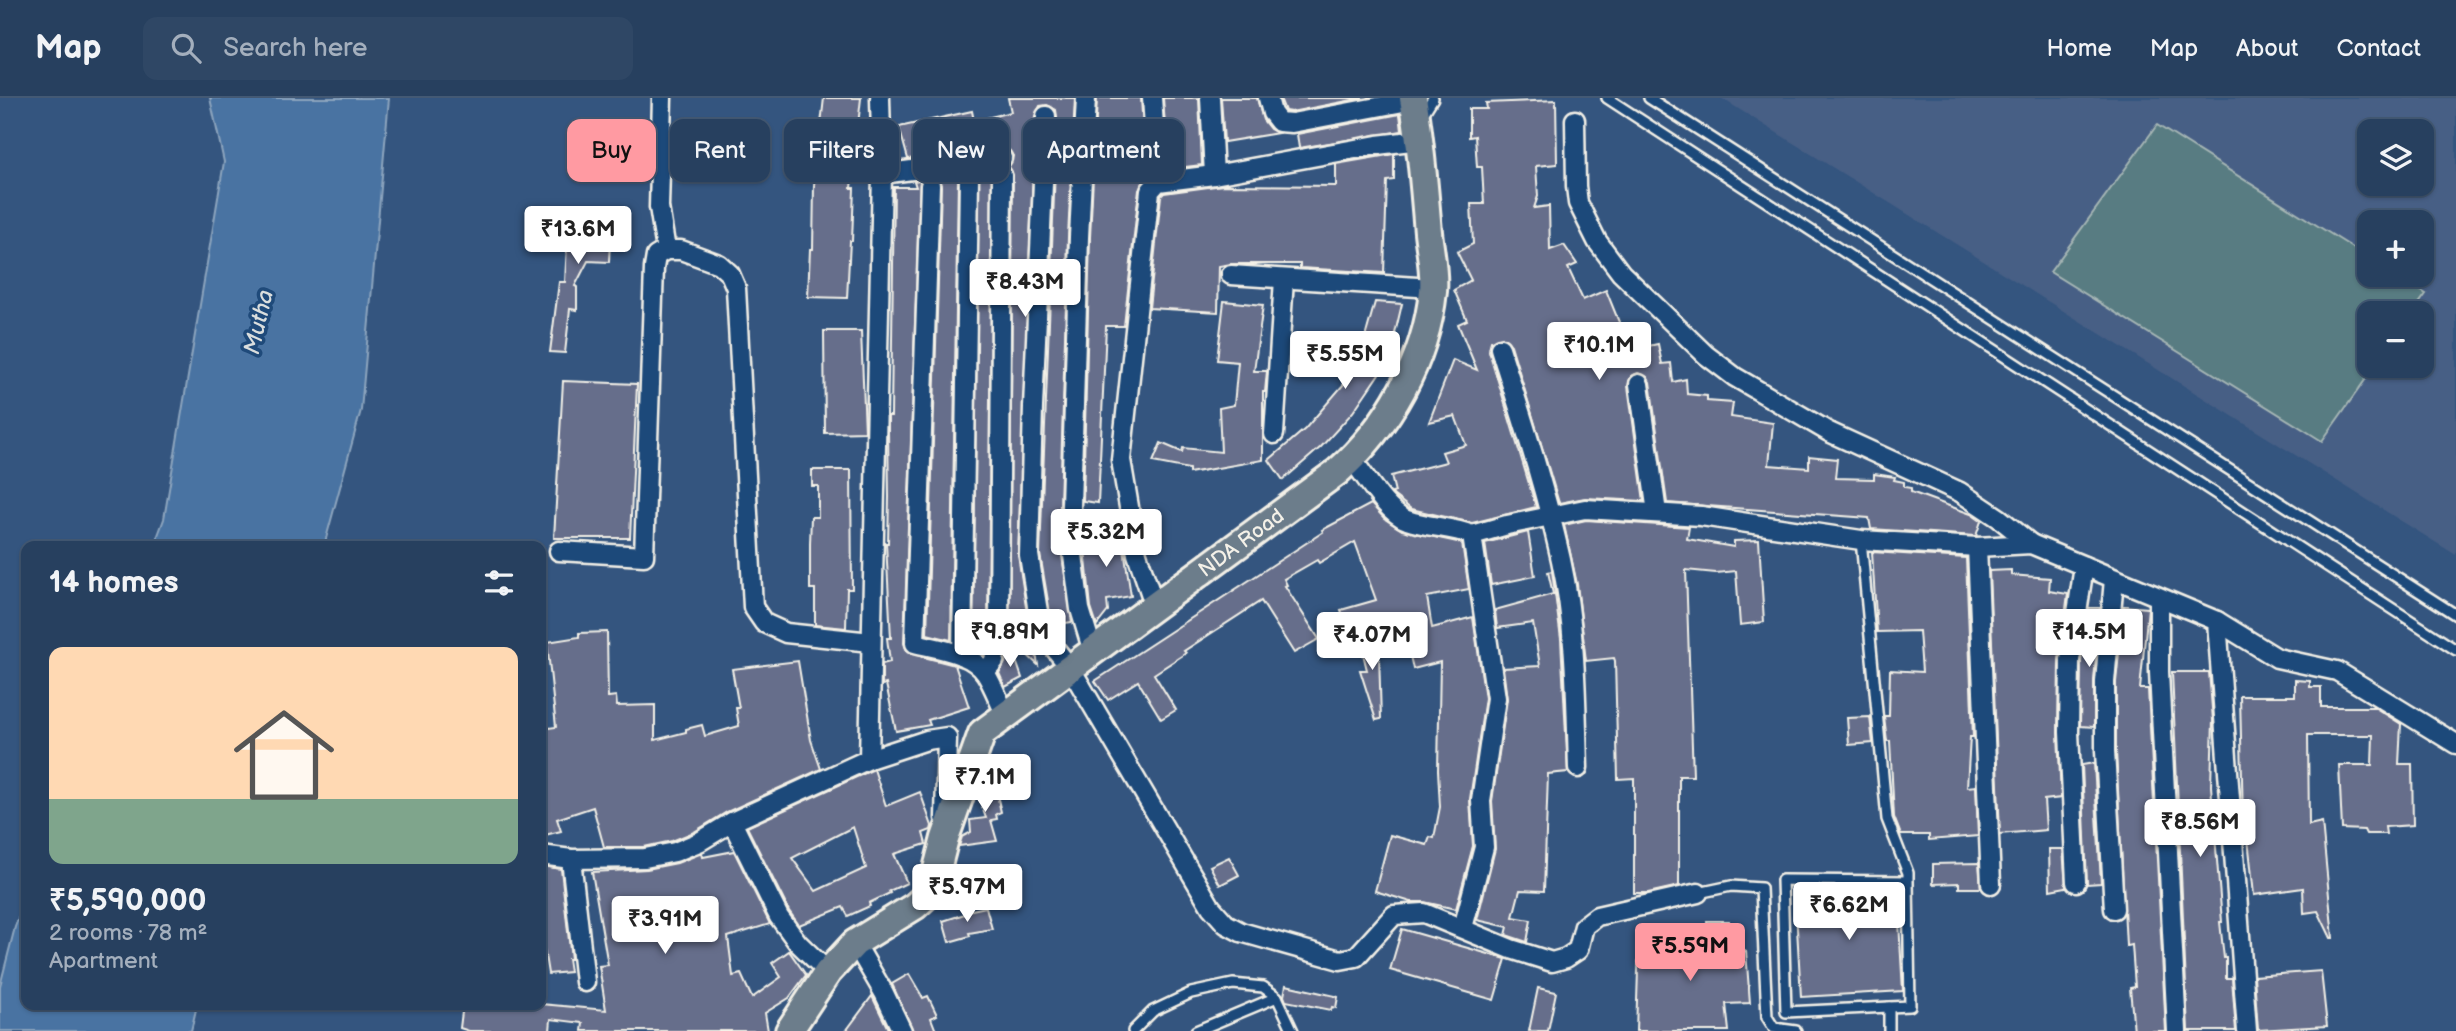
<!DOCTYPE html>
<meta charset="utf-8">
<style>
:root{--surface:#27405f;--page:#2f4765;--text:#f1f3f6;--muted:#a4afbd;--line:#435974;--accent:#ff9aa2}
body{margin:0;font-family:"Balsamiq Sans",sans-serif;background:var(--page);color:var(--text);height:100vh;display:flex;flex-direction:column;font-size:26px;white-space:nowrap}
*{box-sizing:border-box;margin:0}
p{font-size:23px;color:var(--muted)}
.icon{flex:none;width:38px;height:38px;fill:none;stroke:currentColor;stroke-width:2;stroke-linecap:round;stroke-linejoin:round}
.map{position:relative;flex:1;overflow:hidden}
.sheet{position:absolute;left:21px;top:443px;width:525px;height:469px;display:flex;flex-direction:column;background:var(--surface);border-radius:14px;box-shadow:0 2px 5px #0004,0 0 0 2px var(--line)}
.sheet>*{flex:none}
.top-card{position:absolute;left:567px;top:21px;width:665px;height:63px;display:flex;gap:14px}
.fabs{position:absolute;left:2357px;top:21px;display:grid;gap:14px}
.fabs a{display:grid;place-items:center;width:77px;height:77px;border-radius:14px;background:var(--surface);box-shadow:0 2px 5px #0004,0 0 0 2px var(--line);font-size:35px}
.price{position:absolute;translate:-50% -60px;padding:0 16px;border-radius:7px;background:#fff;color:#222;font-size:23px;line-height:46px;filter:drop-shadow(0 2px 4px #0008)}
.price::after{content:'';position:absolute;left:50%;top:42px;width:21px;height:16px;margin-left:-10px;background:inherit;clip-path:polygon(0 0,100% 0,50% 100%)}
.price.current{background:var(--accent);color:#111}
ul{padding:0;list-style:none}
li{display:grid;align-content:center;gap:14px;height:371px;padding:0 28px}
li span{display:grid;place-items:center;height:217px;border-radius:14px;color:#555}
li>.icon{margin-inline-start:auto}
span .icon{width:126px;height:126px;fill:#fffc;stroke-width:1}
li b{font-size:30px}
h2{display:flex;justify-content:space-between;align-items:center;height:84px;padding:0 28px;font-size:30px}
.pill{padding:0 24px;border-radius:14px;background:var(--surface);box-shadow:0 2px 5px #0004,0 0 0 2px var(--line);font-size:24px;line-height:63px}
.pill.current{background:var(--accent);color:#111}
header{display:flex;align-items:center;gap:42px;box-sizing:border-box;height:98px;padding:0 35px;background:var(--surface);border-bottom:2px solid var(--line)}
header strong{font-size:33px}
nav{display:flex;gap:38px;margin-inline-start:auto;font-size:24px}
.search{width:490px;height:63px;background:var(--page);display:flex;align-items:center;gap:18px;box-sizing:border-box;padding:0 24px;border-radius:14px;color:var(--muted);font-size:26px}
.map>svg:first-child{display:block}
.built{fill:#475f85;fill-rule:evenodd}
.green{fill:#587c82;stroke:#a6b6b5;stroke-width:2}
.water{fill:#4873a2;stroke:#8da5be;stroke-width:2}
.building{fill:#666e8b;stroke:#f4f1e8;stroke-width:2;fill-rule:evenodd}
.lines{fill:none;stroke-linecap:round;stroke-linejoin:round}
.service-casing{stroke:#f4f1e8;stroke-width:14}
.minor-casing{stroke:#f4f1e8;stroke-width:23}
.primary-casing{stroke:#f4f1e8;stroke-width:32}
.service{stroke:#1f4a7a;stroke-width:9}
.minor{stroke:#1f4a7a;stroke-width:18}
.primary{stroke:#6c7d8b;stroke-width:26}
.labels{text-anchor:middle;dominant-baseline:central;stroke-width:7;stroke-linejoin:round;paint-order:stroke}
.street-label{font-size:21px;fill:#f4f1e8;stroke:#1f4a7a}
.water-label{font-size:23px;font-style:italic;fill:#dadede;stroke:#1f4a7a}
</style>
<header>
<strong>Map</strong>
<div class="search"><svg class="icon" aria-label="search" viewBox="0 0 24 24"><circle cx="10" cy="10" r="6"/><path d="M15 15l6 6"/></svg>Search here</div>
<nav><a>Home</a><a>Map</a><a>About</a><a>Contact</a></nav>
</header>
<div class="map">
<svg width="2456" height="933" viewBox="0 0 2456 933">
<rect width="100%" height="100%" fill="#34557f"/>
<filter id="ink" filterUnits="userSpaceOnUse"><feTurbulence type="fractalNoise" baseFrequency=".0143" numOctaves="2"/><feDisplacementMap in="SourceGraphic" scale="14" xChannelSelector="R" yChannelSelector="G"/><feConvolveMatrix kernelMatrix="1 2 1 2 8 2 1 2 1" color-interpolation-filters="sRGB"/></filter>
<g filter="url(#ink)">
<path class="built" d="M1721 0H2456V457ZM2370 33H2422V86H2370ZM2370 124H2422V177H2370ZM2370 215H2422V268H2370Z"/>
<polygon class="green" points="2157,27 2369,160 2370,177 2396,177 2426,196 2412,215 2370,215 2370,268 2375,268 2322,343 2050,174"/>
<g class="water">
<polygon points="210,0 389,0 361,312 324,448 154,448 164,421 224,64"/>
<polygon points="26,799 26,906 197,907 191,933 0,933 0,888 15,829"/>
</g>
<g class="building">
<polygon points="824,0 861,0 851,90 854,90 852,143 850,143 847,200 808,199 810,151 813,151 814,87"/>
<polygon points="1008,0 1075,0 1068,139 1060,408 1062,458 1072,524 1052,527 1040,456 1057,19 1056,12 1047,7 1040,8 1035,18 1018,457 1030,535 1034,543 1038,567 1009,540 1013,77 1009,69 1013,58 1007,50 1000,49 908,61 899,29 972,13 974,23 1011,14"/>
<polygon points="1097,0 1141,0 1146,80 1139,92 1124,228 1106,228 1098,405 1083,403 1090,139"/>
<polygon points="1163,0 1199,0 1202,67 1168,71"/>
<polygon points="1221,0 1257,0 1263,22 1270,31 1278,35 1224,44"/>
<polygon points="1280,0 1363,0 1291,14 1285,13"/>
<polygon points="1556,2 1557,66 1536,68 1538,98 1534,110 1549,108 1550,152 1564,147 1577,166 1568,170 1583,202 1606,192 1623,234 1631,232 1634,251 1658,246 1662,266 1671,265 1673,284 1686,281 1687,296 1707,298 1707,303 1733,305 1731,319 1773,325 1769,367 1809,370 1809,358 1837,361 1835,380 1874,381 1874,376 1895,379 1894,382 1904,384 1904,389 1911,390 1911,394 1971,416 1981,423 1976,438 1871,431 1869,420 1667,405 1650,284 1647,279 1638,275 1632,278 1628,288 1644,403 1585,400 1559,405 1511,247 1502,239 1491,243 1489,253 1536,409 1472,425 1411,411 1393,397 1392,395 1395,394 1391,378 1446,364 1442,354 1466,347 1455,318 1429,324 1453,262 1477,272 1458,226 1467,222 1454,192 1471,182 1457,154 1473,146 1471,106 1484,106 1482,69 1477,69 1475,38 1469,39 1469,11 1487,11 1486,5"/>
<polygon points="1400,16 1402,33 1299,50 1297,36"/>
<polygon points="1394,56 1394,82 1387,83 1384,175 1300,170 1300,166 1231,166 1219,168 1218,214 1149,210 1161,98 1164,95 1223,87 1336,88 1336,66"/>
<polygon points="992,73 988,531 983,557 973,551 979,75"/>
<polygon points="958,77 958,80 951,542 927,536 941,87 939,80"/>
<polygon points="920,82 904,545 907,553 912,556 955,567 969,609 928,622 930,627 896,633 886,586 882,587 882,566 890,564 887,540 891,540 886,445 888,445 889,399 888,334 888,318 891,318 894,89 916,89 914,83"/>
<polygon points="569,108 588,109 588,120 611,122 609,164 588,163 575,188 577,189 577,212 570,211 565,255 550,254 559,184 565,184"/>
<polygon points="1224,203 1263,207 1254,273 1267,273 1265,294 1263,294 1263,362 1189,375 1189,371 1153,364 1161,345 1182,354 1183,350 1221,354 1219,310 1234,307 1238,264 1217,262"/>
<polygon points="1375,204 1402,206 1389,261 1353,314 1321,349 1283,382 1269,362 1305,331 1344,286 1361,254"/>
<polygon points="824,233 861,233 865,334 825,335"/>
<polygon points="563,283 637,286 630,440 554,440"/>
<polygon points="812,372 851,372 852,491 847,491 846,530 815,527 815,491 810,491 810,446 811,419 818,419 818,388 812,388"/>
<polygon points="1371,406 1385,421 1402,432 1462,445 1469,491 1427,499 1432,530 1473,519 1485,600 1470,701 1473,748 1456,811 1424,804 1411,804 1375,793 1390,737 1427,747 1430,739 1434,740 1440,709 1438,672 1440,564 1413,571 1408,549 1379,555 1381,621 1376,622 1360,572 1367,572 1356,527 1347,529 1341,512 1376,502 1355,444 1319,465 1317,462 1284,481 1287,487 1285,488 1319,541 1294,555 1261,503 1184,553 1186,555 1154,576 1176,612 1161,621 1138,583 1108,602 1095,583 1323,434 1322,432"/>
<polygon points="1586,422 1689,429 1687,441 1734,449 1734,443 1759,442 1764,524 1740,527 1736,473 1716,475 1686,472 1693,678 1679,678 1679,788 1648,795 1634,795 1634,680 1618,681 1615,563 1614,560 1586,563 1577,486 1564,427"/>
<polygon points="1121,431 1131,498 1107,502 1108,513 1097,527 1091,509 1083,432"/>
<polygon points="1528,434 1535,478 1491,487 1485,445"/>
<polygon points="1872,454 1966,460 1973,639 1970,639 1967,689 1976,688 1978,738 1929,742 1929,737 1901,737 1894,719 1890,643 1887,643 1884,618 1889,618 1890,572 1922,574 1919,533 1877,534"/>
<polygon points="2011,472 2011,477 2050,480 2049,493 2068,496 2059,562 2058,635 2061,700 2044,702 2046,732 2000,736 1989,473"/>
<polygon points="1552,473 1561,541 1568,674 1548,676 1544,793 1520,792 1513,819 1531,822 1527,844 1506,837 1508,829 1477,822 1495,751 1492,703 1507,601 1503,570 1540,568 1533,525 1497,530 1495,512 1553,496 1548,474"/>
<polygon points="2124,508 2148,510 2140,591 2148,591 2166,933 2134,933 2130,890 2135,889 2132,847 2126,848 2116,653 2116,584"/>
<polygon points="2089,510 2100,510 2094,583 2094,629 2080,628 2081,563"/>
<polygon points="607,534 608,599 616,598 617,608 655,607 655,642 686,634 686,631 702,627 705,638 739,628 736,610 739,610 732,571 798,563 811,642 821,671 727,714 694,734 672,743 644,749 604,749 593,709 557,721 561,733 541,738 541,683 545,686 541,673 545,672 541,631 556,629 547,544 579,539 579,535"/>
<polygon points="1009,542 1022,580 1005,589 999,575 1005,565"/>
<polygon points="2172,574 2209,574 2213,622 2211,688 2222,824 2220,824 2224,860 2226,860 2226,880 2232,880 2236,933 2188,933"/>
<polygon points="2295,582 2310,583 2310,589 2321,589 2321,609 2374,609 2401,626 2399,666 2412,666 2413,727 2385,729 2386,736 2366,736 2364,732 2342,731 2339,667 2372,667 2373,637 2308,637 2309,727 2322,724 2333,840 2331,840 2318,813 2304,815 2303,790 2254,797 2246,722 2243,722 2240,598 2295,598"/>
<polygon points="1870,619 1873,645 1849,647 1847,620"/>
<polygon points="989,663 1001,714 996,716 997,721 991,722 997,743 959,748 962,739 971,734 970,722 986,720 979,701 982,700 980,688"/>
<polygon points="2094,665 2101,785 2087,786 2082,667"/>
<path d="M874 671 886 708 920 694 932 728 931 732 923 735 926 746 894 756 907 785 889 793 890 795 869 805 870 808 848 818 843 809 799 827 789 813 747 729ZM853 729 866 770 816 793 792 760Z"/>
<polygon points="2049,751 2063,751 2066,789 2050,792"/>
<polygon points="734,753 770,826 728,839 733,878 741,876 752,900 781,879 772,865 789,853 806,877 789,900 765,915 768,933 582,933 583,925 551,921 550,933 469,933 460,930 463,906 541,906 606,912 599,868 608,867 592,774 647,771 677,765 702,755 703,759"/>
<polygon points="1229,759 1239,777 1220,787 1210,768"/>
<polygon points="1979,765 1981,790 1959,790 1959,785 1933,786 1933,766"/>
<polygon points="541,768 561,771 571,861 568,861 570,874 548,876 541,832"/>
<polygon points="1897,790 1903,893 1801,899 1795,796"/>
<polygon points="986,809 992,831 969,835 970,838 949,844 943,823 968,815 967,813"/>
<polygon points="1707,823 1729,823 1731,854 1746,853 1750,905 1726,906 1729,933 1636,933 1639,842 1708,844"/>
<polygon points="1402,831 1506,861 1494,902 1390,872"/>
<polygon points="2321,873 2327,928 2258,932 2254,878"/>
<polygon points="909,876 923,900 928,898 937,917 931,920 936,933 913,933 892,886"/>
<polygon points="1286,887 1335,898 1338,899 1336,910 1332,909 1331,912 1286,903 1284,898"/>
<polygon points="1538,890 1556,894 1548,933 1529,933"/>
<polygon points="872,898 889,933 846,933"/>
</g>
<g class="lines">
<defs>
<g id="service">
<polyline points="1607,0 2456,552"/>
<polyline points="1649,0 2456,517"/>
<polyline points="1423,16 1433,0"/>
<polyline points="1861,442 1887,721 1908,775 1908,783 1910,908 1786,914 1782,782 1908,783"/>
<polyline points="1698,795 1731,788 1761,790 1767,919 1774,930 1796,933"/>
<polyline points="1889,909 1889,933"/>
<polyline points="1133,933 1153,913 1191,895 1233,886 1263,889 1277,899"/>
<polyline points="1196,933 1277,899 1293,933"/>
</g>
<g id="minor">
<polyline points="662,0 659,109 666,152"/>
<polyline points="1086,0 1079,139 1071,408 1073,457 1080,511 1093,554"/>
<polyline points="1152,0 1158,84"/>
<polyline points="1210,0 1214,77"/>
<polyline points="1268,0 1272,15 1279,24 1292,25 1414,2"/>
<polyline points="1046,18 1033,309 1029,457 1041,533 1071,571 1211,809 1226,826 1241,834 1340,862 1356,859 1394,817 1424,815 1511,851 1552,864 1566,860 1578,852 1584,828 1597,818 1698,795"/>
<polyline points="1575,22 1576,88 1578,105 1597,143 1621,175 1706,257 1735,279 1829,334 1960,394 1999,420 2031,446"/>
<polyline points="882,76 1002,60"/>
<path d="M930 87 915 545C938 551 972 554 986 576 994 589 999 604 1006 617"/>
<polyline points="1231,177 1433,190"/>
<path d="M1500 250C1522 320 1545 390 1561 462 1576 530 1576 601 1578 670"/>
<polyline points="1639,286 1657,415"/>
<polyline points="1274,336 1284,181"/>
<path d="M1352 361C1365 378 1388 416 1407 422 1429 430 1451 428 1472 437"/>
<polyline points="1977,449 1991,786"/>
<polyline points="559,453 644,458 654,170 656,158 666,152 681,152 719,166 730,176 736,190 753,509 764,525 786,535 871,544"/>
<polyline points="2114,481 2105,584 2105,653 2114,811"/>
<polyline points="2159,500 2159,574 2177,933"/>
<polyline points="1155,509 1137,456 1121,362 1150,93 1158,84 1214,77 1377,47 1420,42"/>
<polyline points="2217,523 2277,560 2337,573 2456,646"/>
<polyline points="962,558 969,80"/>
<polyline points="985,574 994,563 999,532 1002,77"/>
<polyline points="869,661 927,642 947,639 945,720"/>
<polyline points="732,724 779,819 798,845 828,874"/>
<polyline points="541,757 571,761 645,760 675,754 699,744 732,724 869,661 882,76 880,0"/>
<polyline points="571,761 585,884"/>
<polyline points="2076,784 2069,634 2070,562 2084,468"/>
<polyline points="1463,830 1484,749 1481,703 1496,600 1472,437 1507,427 1585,411 1701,418 1861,442 1977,449 2031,446 2217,523 2247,933"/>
<polyline points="855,845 884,895 902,933"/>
</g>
<g id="primary">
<path id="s1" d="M789 933 828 874 855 845 915 808 926 798 934 783 945 740 982 635 1337 374C1389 328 1426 262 1433 193 1435 174 1430 153 1428 134 1424 89 1421 44 1413 0"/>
</g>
</defs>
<use href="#service" class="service-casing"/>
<use href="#minor" class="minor-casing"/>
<use href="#primary" class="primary-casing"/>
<use href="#service" class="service"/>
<use href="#minor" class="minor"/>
<use href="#primary" class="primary"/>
</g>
</g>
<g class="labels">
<g class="street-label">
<text stroke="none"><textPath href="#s1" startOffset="690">NDA Road</textPath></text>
</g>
<g class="water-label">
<text transform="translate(259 224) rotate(-77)">Mutha</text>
</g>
</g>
</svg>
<div class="fabs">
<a><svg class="icon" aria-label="layers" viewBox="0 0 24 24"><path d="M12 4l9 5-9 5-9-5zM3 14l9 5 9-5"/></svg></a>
<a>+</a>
<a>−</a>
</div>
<b class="price" style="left:578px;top:168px">₹13.6M</b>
<b class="price" style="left:1025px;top:221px">₹8.43M</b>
<b class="price" style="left:1599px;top:284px">₹10.1M</b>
<b class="price" style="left:1345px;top:293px">₹5.55M</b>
<b class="price" style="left:1106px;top:471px">₹5.32M</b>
<b class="price" style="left:1010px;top:571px">₹9.89M</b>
<b class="price" style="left:2089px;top:571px">₹14.5M</b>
<b class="price" style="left:1372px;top:574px">₹4.07M</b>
<b class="price" style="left:985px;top:716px">₹7.1M</b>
<b class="price" style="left:2200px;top:761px">₹8.56M</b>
<b class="price" style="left:967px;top:826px">₹5.97M</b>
<b class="price" style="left:1849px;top:844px">₹6.62M</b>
<b class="price" style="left:665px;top:858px">₹3.91M</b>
<b class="price current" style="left:1690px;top:885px">₹5.59M</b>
<div class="top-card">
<a class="pill current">Buy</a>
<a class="pill">Rent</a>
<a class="pill">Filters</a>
<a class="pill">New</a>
<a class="pill">Apartment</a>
</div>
<section class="sheet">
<h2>14 homes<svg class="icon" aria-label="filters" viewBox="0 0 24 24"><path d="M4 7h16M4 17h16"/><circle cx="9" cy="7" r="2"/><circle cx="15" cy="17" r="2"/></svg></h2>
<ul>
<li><span style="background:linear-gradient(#ffd9b3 70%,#7fa58c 0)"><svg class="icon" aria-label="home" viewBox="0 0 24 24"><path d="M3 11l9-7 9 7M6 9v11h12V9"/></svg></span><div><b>₹5,590,000</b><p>2 rooms · 78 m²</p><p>Apartment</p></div></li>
</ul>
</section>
</div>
